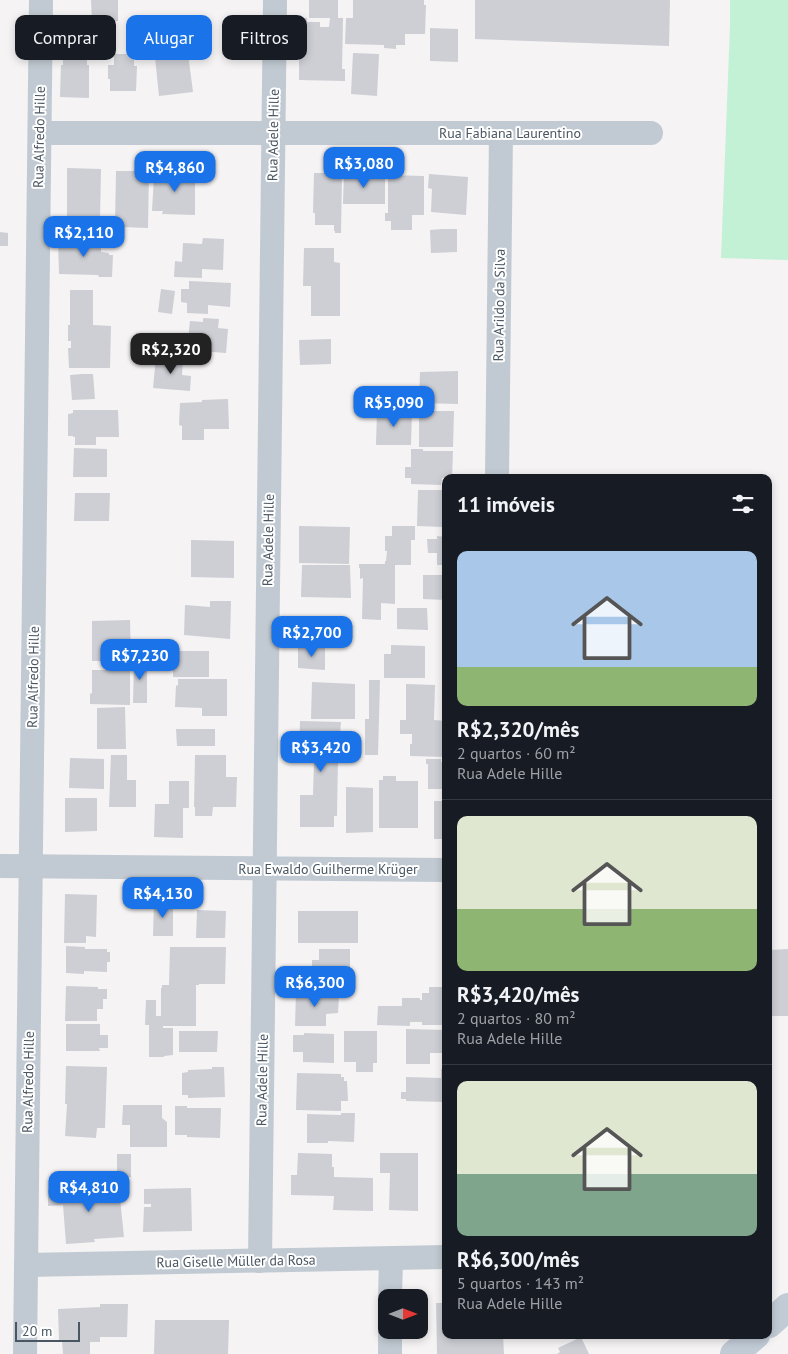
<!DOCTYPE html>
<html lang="pt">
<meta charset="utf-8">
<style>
:root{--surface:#171b24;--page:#20242c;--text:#f1f3f6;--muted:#9ea1a6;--line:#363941;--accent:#1a73e8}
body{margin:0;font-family:"PT Sans",sans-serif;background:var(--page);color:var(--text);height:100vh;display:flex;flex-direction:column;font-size:19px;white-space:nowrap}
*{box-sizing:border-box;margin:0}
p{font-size:16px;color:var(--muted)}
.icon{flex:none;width:28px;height:28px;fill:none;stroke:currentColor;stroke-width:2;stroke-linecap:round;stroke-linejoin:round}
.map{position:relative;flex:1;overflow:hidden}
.sheet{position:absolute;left:442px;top:474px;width:330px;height:865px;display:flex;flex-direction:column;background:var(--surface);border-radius:10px;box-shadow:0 2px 8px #0003}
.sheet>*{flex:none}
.banner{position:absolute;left:15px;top:15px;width:352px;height:45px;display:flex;gap:10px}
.needle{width:32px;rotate:90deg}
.controls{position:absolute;left:378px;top:1289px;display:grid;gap:10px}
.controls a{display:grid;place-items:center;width:50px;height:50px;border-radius:10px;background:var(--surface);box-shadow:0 2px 8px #0003;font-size:25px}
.scale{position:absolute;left:15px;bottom:12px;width:65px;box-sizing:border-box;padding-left:5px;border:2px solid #4a5661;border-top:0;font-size:14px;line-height:18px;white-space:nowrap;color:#4a5661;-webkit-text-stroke:4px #fff;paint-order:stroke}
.price{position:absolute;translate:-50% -42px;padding:0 11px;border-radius:10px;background:var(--accent);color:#fff;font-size:16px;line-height:32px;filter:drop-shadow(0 1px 2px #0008)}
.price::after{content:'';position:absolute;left:50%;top:30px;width:15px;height:11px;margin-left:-8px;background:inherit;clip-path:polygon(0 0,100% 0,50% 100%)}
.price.active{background:#222;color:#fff}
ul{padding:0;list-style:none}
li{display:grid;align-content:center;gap:10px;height:265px;padding:0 15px}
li+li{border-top:1px solid var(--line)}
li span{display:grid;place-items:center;height:155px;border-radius:10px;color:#555}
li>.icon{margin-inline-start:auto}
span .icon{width:90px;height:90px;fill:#fffc;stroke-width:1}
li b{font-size:21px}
h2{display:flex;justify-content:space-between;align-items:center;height:60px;padding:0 15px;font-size:21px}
.chip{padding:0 18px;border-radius:10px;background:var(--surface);box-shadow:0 2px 8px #0003;font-size:18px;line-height:45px}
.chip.active{background:var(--accent);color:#fff}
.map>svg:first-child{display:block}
.green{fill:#c3f1d5}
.building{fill:#cdcfd5}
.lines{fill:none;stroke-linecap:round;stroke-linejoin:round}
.minor{stroke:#c1cad2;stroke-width:24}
.secondary{stroke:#c1cbd6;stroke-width:28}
.labels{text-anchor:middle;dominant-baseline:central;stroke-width:4;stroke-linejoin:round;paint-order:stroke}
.street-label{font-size:14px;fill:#4a5661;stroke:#fff}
</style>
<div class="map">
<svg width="788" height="1354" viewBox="0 0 788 1354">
<rect width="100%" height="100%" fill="#f5f3f3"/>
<polygon class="green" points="730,0 788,0 788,260 721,258 730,26"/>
<g class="building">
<polygon points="91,0 118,0 118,21 92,22"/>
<polygon points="309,0 338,0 338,18 343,18 342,69 345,69 345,81 299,80 299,40 293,39 294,25 295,18 307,18 307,22 320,22 320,27 329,27 330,18 309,18"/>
<polygon points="353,0 424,0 424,5 426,5 425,34 405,34 405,45 396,45 396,49 384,48 384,45 345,44 346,18 353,18"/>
<polygon points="475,0 670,0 669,46 475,39"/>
<polygon points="184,23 193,92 159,96 155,57 159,57 157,27"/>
<polygon points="430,28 458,29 458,62 430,61"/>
<polygon points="63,49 87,50 87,65 89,65 89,98 60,97 61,65 63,65"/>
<polygon points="353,53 379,54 377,96 351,94"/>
<polygon points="114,54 134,54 134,66 137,66 136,91 110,91 110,79 108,79 108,65 114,65"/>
<polygon points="67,168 101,169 100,219 67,219"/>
<polygon points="165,170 195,170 195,215 162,214 163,211 152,211 154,176 165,177"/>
<polygon points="116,171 149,171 148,228 122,227 122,224 115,224"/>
<polygon points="314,173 342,173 341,233 335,233 335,231 334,231 334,225 315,225 315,213 313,213"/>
<polygon points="344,173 385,173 385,204 343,204"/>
<polygon points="429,174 468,177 466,215 431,212 432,189 428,188"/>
<polygon points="388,175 424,176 424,215 412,215 412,230 391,230 391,221 385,221 385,213 388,213"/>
<polygon points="442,229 457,229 457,252 431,253 430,230"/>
<polygon points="0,232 8,233 8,246 0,246"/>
<polygon points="58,238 101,238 101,252 109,253 109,255 113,255 112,277 99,277 98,275 59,274"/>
<polygon points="203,238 224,239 223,270 202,269 202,278 174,277 175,261 182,262 183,243 202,244"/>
<polygon points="304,248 334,248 334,262 340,263 340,316 311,316 311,286 303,286"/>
<polygon points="189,281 231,283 230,307 208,305 208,314 187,313 187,303 181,302 181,289 189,289"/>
<polygon points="161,289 175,291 172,314 158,312"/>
<polygon points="70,290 93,290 93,325 111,326 110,368 69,368 68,348 71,348 71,341 68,341 68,325 70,325"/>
<polygon points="203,318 219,319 218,328 228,329 226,353 187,350 190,321 203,322"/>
<polygon points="331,339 331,364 300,365 299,340"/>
<polygon points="156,357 183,359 182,375 191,376 190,391 153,388"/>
<polygon points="458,371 458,404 419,403 420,372"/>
<polygon points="82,374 93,374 95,399 72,400 70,375"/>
<polygon points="228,399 229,429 204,429 204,440 182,440 182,426 179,425 180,403 202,402 202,400"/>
<polygon points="73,410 118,410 119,437 96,437 96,445 75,445 75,437 73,437 73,436 68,436 68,414 73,413"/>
<polygon points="377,411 412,412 411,445 376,445"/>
<polygon points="419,411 454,411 453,447 419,447"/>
<polygon points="74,448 107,449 107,477 73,477"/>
<polygon points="411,449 423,449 423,451 453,451 452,478 442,478 441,485 411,484 411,478 405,478 405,467 411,467"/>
<polygon points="418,490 446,490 446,519 443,519 443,527 417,526"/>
<polygon points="75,493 110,493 109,521 74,521"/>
<polygon points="299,526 350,527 349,564 299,563"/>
<polygon points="392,526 415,526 415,540 411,540 411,565 395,565 395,604 381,603 381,620 362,619 363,578 360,579 360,568 359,568 359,564 385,564 385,561 386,561 387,551 385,551 385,536 392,536"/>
<polygon points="437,536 446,537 446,565 437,565 437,553 428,553 427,539 437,539"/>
<polygon points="191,540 234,541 234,578 191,577"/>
<polygon points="302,565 350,565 351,598 301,597"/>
<polygon points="423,575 446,575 446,600 423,599"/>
<polygon points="210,601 231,601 230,639 184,635 185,605 210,607"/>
<polygon points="397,608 427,608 428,630 397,629"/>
<polygon points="130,620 131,661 92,661 92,621"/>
<polygon points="391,645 425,646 425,678 384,678 384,654 391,654"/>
<polygon points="298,647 325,648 325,670 298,668"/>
<rect x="173" y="651" width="36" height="26"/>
<polygon points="137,657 147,657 147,703 133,703 134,664 137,664"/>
<polygon points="92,670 130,670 130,705 90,704 90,694 92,693"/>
<polygon points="178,679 227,679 227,716 202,716 202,708 175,707 176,685 178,686"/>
<polygon points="369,680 380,680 378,755 365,755 365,719 369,719"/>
<polygon points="312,682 355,684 355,719 311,719"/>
<polygon points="406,684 435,685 434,720 446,721 446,757 410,756 410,744 412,744 412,734 400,734 400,720 406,720"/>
<polygon points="125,707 126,749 97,749 97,708"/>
<polygon points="300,721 341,722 338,758 337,816 334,816 334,827 300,827 300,795 313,795 314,763 325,763 325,757 299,757"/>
<polygon points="176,729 215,729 215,746 177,746"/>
<polygon points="111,755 127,755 127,780 136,780 136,807 109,807"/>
<polygon points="195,755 226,755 226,777 237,777 236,807 213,807 212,816 195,816 195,807 194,807"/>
<polygon points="70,758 104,759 104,789 69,788"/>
<polygon points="426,759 441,759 441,762 446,762 446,789 428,789 428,764 426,764"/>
<polygon points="383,776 396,776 396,781 418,781 418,828 379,828 379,780 383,780"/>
<polygon points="169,781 189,781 189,808 183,808 183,838 154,837 155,804 169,804"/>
<polygon points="346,787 373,788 373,832 346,833"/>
<polygon points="65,798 97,798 97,831 65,832"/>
<rect x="434" y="801" width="12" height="38"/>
<polygon points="65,894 97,895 96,937 86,936 86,943 64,943"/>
<polygon points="154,902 173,902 173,936 153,936"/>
<polygon points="197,910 226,911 225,938 196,938"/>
<rect x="298" y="911" width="60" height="32"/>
<polygon points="66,946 85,947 85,949 107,949 107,952 110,952 110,962 107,962 107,972 84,971 84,974 66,973"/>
<polygon points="170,947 226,947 225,984 199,984 199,985 196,985 196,1026 163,1026 163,1028 173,1028 173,1055 164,1056 164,1057 149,1057 149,1025 145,1025 146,1000 156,1000 156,1016 161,1016 161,988 162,988 162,985 169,985"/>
<polygon points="319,949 350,949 350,970 353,970 353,988 312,988 312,960 319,960"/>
<polygon points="788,949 788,1016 769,1016 769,950"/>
<polygon points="66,986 98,987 98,989 107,989 107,999 103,999 103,1009 97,1009 97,1021 65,1021"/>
<polygon points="429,987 446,987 446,1025 422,1025 422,1022 410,1022 410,1026 377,1025 378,1006 402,1006 402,998 420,998 420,1000 422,1000 422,993 429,993"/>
<polygon points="296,992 331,992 332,995 339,995 338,1013 326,1014 326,1026 295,1026"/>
<polygon points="66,1024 100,1024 100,1035 108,1035 108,1048 99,1048 100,1051 66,1051"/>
<polygon points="406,1029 446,1030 446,1053 430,1053 430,1064 406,1064"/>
<polygon points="179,1031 218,1031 217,1052 179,1052"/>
<polygon points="344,1031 377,1031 377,1063 373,1063 373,1072 356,1072 356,1062 344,1062"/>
<polygon points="304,1033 334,1034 334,1063 303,1062 303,1052 293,1052 293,1035 304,1035"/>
<polygon points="66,1066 107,1067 105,1128 97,1128 96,1138 65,1136 67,1104 65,1104"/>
<polygon points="212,1067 224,1067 225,1097 188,1098 188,1095 182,1095 182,1073 188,1072 188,1070 212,1069"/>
<polygon points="441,1069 446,1069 446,1102 406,1101 406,1099 401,1099 401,1092 406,1092 406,1077 441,1078"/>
<polygon points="297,1073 341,1074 341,1077 344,1077 344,1081 347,1081 348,1101 341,1101 341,1111 296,1110"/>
<polygon points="123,1105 162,1105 162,1118 167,1122 167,1147 130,1147 130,1125 122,1125"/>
<polygon points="175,1106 187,1106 187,1108 221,1108 220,1138 187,1137 187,1135 175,1135"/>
<polygon points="341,1113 355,1113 354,1142 328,1141 328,1143 307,1143 307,1114 341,1115"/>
<polygon points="298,1153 332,1154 332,1167 334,1167 334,1177 373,1178 373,1211 333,1210 334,1196 291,1195 291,1175 297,1175"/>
<polygon points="380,1153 418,1153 418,1211 389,1210 390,1173 380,1173"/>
<rect x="117" y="1154" width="14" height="23"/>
<polygon points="112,1186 113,1189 119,1189 124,1237 94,1239 95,1242 66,1244 63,1205 48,1206 48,1189"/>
<polygon points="191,1188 192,1231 143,1232 144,1207 151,1207 151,1204 144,1204 144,1189"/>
<polygon points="436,1303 446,1303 446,1335 503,1335 504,1354 437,1354"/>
<polygon points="100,1304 128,1304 127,1337 100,1337 100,1342 90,1342 90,1354 63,1354 62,1341 59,1341 58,1309 100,1307"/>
<polygon points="155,1320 229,1320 228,1354 154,1354"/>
<polygon points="581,1337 589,1354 557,1354 560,1352 558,1348"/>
</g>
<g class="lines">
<g class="minor">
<polyline points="40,133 651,133"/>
<polyline points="497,478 501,133"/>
<polyline points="0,866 446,870"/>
<polyline points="260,1261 275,0"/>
<polyline points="26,1265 446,1257"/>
<polyline points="390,1298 391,1258"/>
<polyline points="25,1354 41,0"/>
<polyline points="390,1354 390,1330"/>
</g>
<g class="secondary">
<polyline points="769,1324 788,1307"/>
<polyline points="734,1354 756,1335"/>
</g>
</g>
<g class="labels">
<g class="street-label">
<text x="510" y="133">Rua Fabiana Laurentino</text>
<text transform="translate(273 135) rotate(-89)">Rua Adele Hille</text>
<text transform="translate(39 137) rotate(-89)">Rua Alfredo Hille</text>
<text transform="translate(499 305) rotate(-89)">Rua Arildo da Silva</text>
<text transform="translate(268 540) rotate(-89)">Rua Adele Hille</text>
<text transform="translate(33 677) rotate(-89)">Rua Alfredo Hille</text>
<text x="328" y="869">Rua Ewaldo Guilherme Krüger</text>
<text transform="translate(262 1080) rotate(-89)">Rua Adele Hille</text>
<text transform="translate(28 1082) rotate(-89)">Rua Alfredo Hille</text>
<text transform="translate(236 1261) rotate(-1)">Rua Giselle Müller da Rosa</text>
</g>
</g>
</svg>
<div class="controls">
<a><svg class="needle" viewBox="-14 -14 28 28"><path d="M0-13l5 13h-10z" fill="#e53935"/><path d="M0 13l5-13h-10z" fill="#9ea1a6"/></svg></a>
</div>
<div class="scale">20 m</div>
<b class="price" style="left:364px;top:189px">R$3,080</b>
<b class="price" style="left:175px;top:193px">R$4,860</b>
<b class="price" style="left:84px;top:258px">R$2,110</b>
<b class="price active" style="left:171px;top:375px">R$2,320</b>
<b class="price" style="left:394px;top:428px">R$5,090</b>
<b class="price" style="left:312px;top:658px">R$2,700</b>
<b class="price" style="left:140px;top:681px">R$7,230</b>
<b class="price" style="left:321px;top:773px">R$3,420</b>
<b class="price" style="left:163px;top:919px">R$4,130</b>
<b class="price" style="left:315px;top:1008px">R$6,300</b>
<b class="price" style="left:89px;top:1213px">R$4,810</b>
<div class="banner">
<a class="chip">Comprar</a>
<a class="chip active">Alugar</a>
<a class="chip">Filtros</a>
</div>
<section class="sheet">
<h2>11 imóveis<svg class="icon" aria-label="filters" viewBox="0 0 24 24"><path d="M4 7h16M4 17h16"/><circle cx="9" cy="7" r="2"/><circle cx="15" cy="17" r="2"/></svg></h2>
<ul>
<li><span style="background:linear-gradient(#a9c7e8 75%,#8fb573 0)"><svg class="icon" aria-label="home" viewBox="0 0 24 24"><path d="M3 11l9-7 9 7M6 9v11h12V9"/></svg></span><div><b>R$2,320/mês</b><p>2 quartos · 60 m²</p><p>Rua Adele Hille</p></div></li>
<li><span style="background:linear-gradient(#dfe7d0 60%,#8fb573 0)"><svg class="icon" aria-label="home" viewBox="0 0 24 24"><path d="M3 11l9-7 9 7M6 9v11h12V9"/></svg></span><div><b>R$3,420/mês</b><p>2 quartos · 80 m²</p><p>Rua Adele Hille</p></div></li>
<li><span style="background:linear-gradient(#dfe7d0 60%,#7fa58c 0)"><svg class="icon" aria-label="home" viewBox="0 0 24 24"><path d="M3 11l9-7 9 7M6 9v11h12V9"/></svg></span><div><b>R$6,300/mês</b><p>5 quartos · 143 m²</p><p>Rua Adele Hille</p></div></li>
</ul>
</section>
</div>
